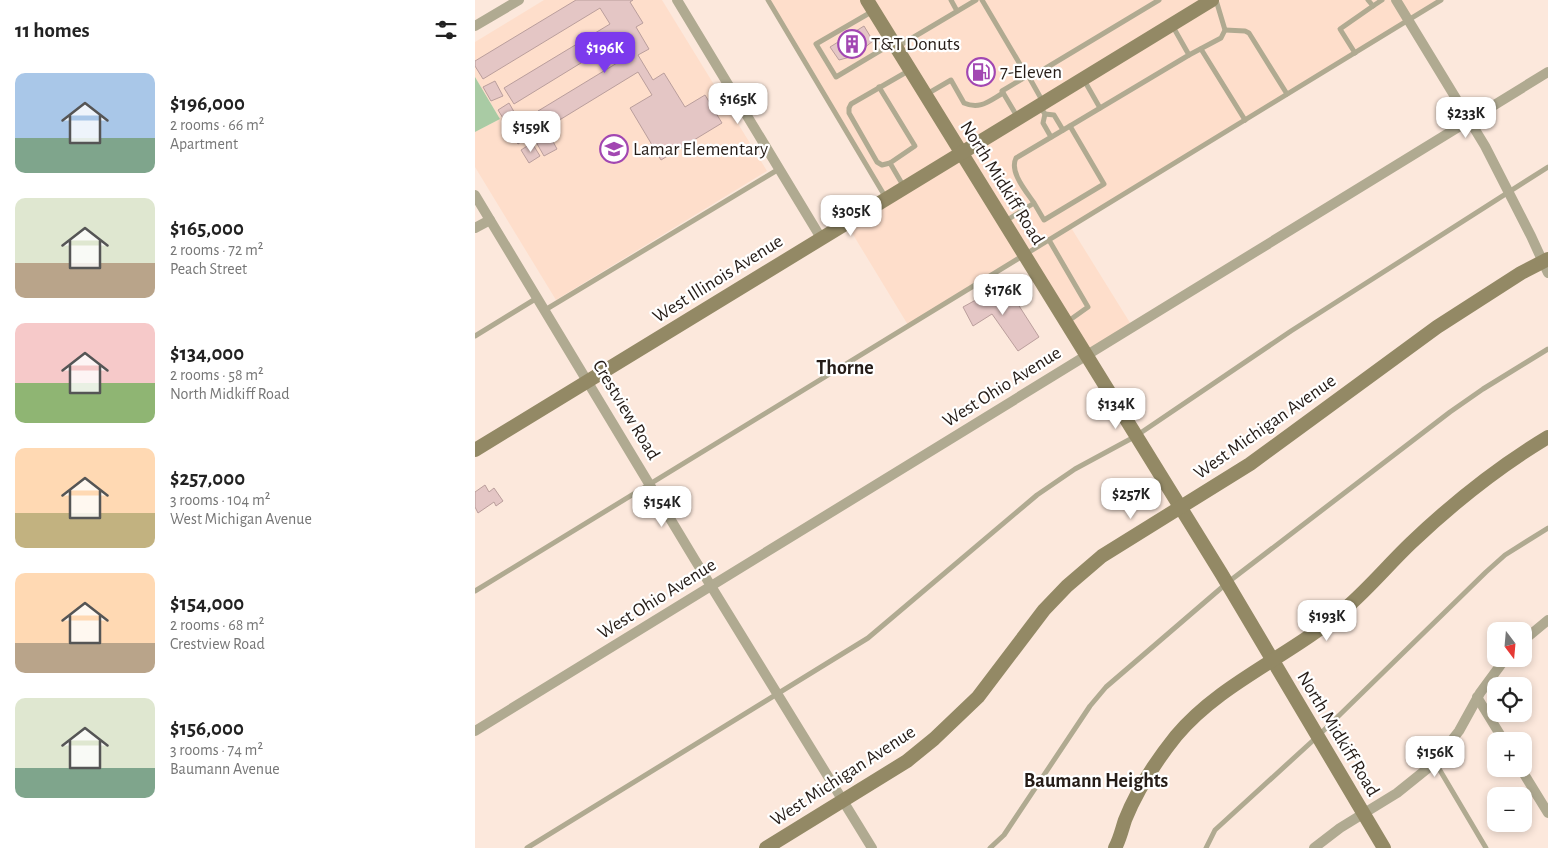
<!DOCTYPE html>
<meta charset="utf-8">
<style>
:root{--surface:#fff;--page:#f2f2f2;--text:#222;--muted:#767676;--accent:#7c3aed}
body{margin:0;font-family:"Alegreya Sans",sans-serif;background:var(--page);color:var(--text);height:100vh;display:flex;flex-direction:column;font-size:19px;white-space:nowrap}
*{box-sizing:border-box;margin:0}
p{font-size:16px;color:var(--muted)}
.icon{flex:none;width:28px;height:28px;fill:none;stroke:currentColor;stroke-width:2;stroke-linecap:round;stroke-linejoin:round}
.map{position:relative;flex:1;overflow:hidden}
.sheet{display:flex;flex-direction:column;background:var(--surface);width:475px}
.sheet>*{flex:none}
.needle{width:32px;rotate:164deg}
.controls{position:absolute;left:1012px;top:622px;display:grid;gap:10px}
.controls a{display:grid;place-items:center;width:45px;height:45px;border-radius:10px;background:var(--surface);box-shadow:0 2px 8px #0003;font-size:25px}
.price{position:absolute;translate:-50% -42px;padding:0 11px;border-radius:10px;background:#fff;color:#222;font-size:16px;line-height:32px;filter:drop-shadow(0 1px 2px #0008)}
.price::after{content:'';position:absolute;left:50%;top:30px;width:15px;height:11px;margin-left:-8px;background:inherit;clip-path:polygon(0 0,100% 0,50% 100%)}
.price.current{background:var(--accent);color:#fff}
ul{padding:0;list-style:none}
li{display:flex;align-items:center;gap:15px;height:125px;padding:0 15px}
li span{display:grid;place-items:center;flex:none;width:140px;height:100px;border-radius:10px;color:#555}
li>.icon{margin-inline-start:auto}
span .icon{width:60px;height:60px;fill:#fffc;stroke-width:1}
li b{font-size:21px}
h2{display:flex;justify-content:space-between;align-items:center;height:60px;padding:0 15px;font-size:21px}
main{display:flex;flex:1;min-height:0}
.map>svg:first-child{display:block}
.built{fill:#fedecb}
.green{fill:#a9cba4}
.building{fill:#e4c6c5;stroke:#ba9e9c}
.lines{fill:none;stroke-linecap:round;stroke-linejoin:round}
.lane{stroke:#b0aa91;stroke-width:5}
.street{stroke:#b0aa91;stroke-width:10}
.secondary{stroke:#938965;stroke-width:14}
.labels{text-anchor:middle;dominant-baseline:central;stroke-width:4.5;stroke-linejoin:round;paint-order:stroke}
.poi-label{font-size:19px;fill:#251c17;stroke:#fff;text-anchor:start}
.street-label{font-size:19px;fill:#251c17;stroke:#fff}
.neighbourhood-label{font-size:20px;font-weight:bold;fill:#251c17;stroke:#fff}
</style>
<main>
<section class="sheet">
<h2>11 homes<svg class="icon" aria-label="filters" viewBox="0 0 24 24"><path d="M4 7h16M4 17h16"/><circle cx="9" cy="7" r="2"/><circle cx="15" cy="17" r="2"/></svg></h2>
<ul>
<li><span style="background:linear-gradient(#a9c7e8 65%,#7fa58c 0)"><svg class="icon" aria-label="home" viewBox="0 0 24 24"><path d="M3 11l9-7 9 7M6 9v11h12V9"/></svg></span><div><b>$196,000</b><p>2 rooms · 66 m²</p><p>Apartment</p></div></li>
<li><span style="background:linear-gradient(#dfe7d0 65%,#b9a48a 0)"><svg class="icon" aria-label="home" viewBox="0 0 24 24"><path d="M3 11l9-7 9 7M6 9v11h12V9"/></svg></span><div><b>$165,000</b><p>2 rooms · 72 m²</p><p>Peach Street</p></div></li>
<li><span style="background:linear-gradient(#f6c9c9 60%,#8fb573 0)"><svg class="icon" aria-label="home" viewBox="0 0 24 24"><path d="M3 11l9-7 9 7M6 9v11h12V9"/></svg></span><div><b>$134,000</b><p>2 rooms · 58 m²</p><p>North Midkiff Road</p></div></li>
<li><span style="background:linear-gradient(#ffd9b3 65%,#c2b280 0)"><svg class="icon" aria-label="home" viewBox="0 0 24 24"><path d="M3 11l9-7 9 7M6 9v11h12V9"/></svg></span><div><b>$257,000</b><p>3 rooms · 104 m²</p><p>West Michigan Avenue</p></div></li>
<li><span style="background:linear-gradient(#ffd9b3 70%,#b9a48a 0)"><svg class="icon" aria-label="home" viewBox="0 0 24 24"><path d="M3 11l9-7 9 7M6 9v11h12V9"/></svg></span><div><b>$154,000</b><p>2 rooms · 68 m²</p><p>Crestview Road</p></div></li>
<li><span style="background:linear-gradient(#dfe7d0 70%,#7fa58c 0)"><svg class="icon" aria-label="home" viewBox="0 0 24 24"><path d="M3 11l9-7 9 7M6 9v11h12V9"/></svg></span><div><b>$156,000</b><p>3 rooms · 74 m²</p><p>Baumann Avenue</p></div></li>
</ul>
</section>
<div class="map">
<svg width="1073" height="848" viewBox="0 0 1073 848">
<rect width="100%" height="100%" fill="#fce8dc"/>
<g class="built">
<polygon points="69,0 187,0 292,171 81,300 0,167 0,132 25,119 0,77 0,42"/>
<polygon points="292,0 965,0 595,226 657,326 608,356 547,255 433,325 371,223 413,198"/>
</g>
<polygon class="green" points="0,77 25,119 0,132"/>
<g class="building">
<polygon points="101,0 158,0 155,2 168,23 161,27 174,49 163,55 178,80 189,73 210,107 230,95 247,123 186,160 155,108 177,95 163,72 73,127 63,111 142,63 132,47 39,104 29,88 135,24 125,8 8,79 0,66 0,61"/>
<polygon points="389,26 398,41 379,56 364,60 355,47"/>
<polygon points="20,81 28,96 16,101 8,87"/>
<polygon points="34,103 42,117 31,123 23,110"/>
<polygon points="46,123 55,136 43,144 34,131"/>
<polygon points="74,134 82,149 69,156 61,142"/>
<polygon points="57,143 65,156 54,163 46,150"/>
<polygon points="530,284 564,337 543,351 517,314 498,326 488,307"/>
<polygon points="10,485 14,492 19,488 28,501 21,506 19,502 3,513 0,507 0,492"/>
</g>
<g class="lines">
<g class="lane">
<polyline points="293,0 411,198"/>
<polyline points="476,0 482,11"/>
<polyline points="507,0 552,76 556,77 684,0"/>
<polyline points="893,0 898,6 907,0"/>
<polyline points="398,11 341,44 361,77 418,43"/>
<polyline points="750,30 770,31 774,33 812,94"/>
<polyline points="422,47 501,0"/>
<polyline points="726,49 770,120"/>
<polyline points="880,53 865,29 898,6"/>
<polyline points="714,55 746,38 750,30 741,0"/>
<polyline points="554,77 568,102"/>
<polyline points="609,80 625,108"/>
<polyline points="404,87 440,146 415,163"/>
<path d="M452 94 476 80 489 103C505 110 514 101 528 93"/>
<polyline points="565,107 570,114 568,123 576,137"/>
<polyline points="570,114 579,115 588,130"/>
<polyline points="543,118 527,91 552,76"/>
<polyline points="595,126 714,55 697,25"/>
<polyline points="429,187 415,163 407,165 402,162 374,113 374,108 376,104 435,70"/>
<path d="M529 222 559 203 569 220 629 184 595 126 541 158C534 172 551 191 559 203"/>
<polyline points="574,240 613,307 592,322"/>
<polyline points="70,310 304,169"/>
<polyline points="0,336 62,298"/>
<polyline points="0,591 966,0"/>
<polyline points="960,762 1011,848"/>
<polyline points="52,848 393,638 562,495 600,469 661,436 816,331 1073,167"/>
<polyline points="515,848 529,835 615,706 631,687 752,583 975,412 1008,389 1073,349"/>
<polyline points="731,848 740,830 843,736 1011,572 1030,555 1073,528"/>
</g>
<g class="street">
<polyline points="202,0 346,238"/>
<polyline points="921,0 1010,146 1056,236 1073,273"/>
<polyline points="0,26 44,0"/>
<polyline points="0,195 220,560 397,848"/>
<polyline points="0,228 15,220"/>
<polyline points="1049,640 1073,620"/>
<polyline points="1002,697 1029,741"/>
<polyline points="0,731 1073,72"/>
<polyline points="1046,769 1073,813"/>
<polyline points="839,848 865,828 922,793 958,764 984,731 1005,693 1030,659"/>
</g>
<g class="secondary">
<polyline points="392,0 746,573 909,848"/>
<polyline points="0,450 737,0"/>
<polyline points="291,848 432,761 459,739 503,697 569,610 592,586 627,556 775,464 962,327 1046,273 1073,259"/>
<path d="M640 848C645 839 647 829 650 820 662 790 681 761 701 736 747 681 819 655 872 607 895 587 914 564 936 543 978 503 1023 467 1073 437"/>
</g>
</g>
<defs>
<symbol id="building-ring" viewBox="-11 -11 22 22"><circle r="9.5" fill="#fff" stroke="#a247b2" stroke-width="1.5"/><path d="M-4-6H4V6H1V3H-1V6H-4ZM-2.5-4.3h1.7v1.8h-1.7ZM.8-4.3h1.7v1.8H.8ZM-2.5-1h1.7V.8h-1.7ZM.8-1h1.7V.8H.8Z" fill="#a247b2"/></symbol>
<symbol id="fuel-ring" viewBox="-11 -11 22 22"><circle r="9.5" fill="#fff" stroke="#a247b2" stroke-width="1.5"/><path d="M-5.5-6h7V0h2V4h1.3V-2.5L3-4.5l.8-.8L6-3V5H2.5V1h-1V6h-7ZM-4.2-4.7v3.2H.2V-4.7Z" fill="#a247b2"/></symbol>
<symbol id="school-ring" viewBox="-11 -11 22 22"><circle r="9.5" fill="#fff" stroke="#a247b2" stroke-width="1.5"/><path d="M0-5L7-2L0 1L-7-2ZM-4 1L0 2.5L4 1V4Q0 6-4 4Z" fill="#a247b2"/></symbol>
</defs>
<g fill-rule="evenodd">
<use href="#building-ring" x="361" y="28" width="32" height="32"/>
<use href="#fuel-ring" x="490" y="56" width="32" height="32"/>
<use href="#school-ring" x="123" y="133" width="32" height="32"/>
</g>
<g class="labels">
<g class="poi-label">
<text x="396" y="44">T&amp;T Donuts</text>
<text x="525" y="72">7-Eleven</text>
<text x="158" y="149">Lamar Elementary</text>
</g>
<g class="street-label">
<text transform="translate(527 183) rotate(58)">North Midkiff Road</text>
<text transform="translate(243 279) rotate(-32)">West Illinois Avenue</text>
<text transform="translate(527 387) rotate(-32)">West Ohio Avenue</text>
<text transform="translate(151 410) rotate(59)">Crestview Road</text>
<text transform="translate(790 427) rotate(-35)">West Michigan Avenue</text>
<text transform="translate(182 599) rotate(-32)">West Ohio Avenue</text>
<text transform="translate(863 734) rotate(59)">North Midkiff Road</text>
<text transform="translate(368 776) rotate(-33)">West Michigan Avenue</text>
</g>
<g class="neighbourhood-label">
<text x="370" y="368">Thorne</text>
<text x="621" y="781">Baumann Heights</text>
</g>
</g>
</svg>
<div class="controls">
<a><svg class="needle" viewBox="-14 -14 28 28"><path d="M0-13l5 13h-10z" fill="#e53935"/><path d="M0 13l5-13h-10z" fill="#767676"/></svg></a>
<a><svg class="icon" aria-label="locate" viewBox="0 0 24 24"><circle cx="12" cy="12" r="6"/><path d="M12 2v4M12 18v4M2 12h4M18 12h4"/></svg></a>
<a>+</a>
<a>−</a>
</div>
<b class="price current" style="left:130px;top:74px">$196K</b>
<b class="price" style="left:263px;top:125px">$165K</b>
<b class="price" style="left:991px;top:139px">$233K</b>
<b class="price" style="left:56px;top:153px">$159K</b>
<b class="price" style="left:376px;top:237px">$305K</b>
<b class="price" style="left:528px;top:316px">$176K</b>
<b class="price" style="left:641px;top:430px">$134K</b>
<b class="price" style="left:656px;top:520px">$257K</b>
<b class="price" style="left:187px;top:528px">$154K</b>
<b class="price" style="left:852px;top:642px">$193K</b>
<b class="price" style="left:960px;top:778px">$156K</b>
</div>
</main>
